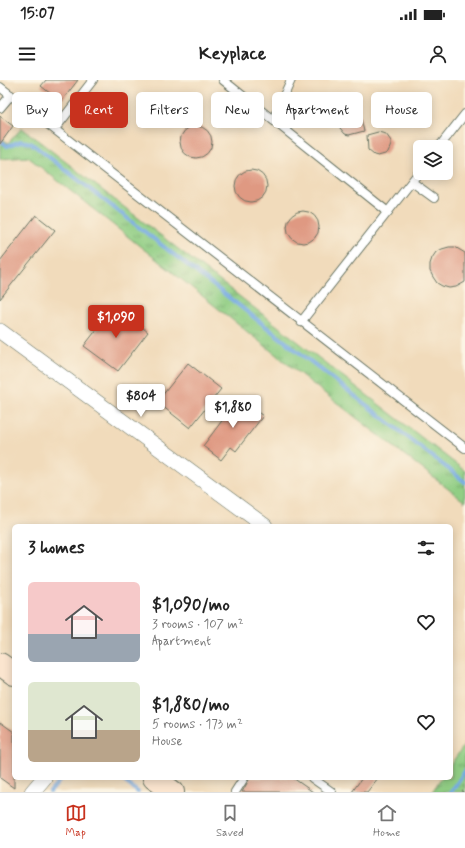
<!DOCTYPE html>
<meta charset="utf-8">
<style>
:root{--surface:#fff;--page:#f6f6f6;--text:#222;--muted:#767676;--line:#e0e0e0;--accent:#c8321e}
body{margin:0;font-family:Mynerve,sans-serif;background:var(--page);color:var(--text);height:100vh;display:flex;flex-direction:column;font-size:15px;white-space:nowrap}
*{box-sizing:border-box;margin:0}
p{font-size:13px;color:var(--muted)}
.icon{flex:none;width:22px;height:22px;fill:none;stroke:currentColor;stroke-width:2;stroke-linecap:round;stroke-linejoin:round}
.map{position:relative;flex:1;overflow:hidden}
.drawer{position:absolute;left:12px;top:444px;width:441px;height:256px;display:flex;flex-direction:column;background:var(--surface);border-radius:6px;box-shadow:0 2px 10px #0003}
.drawer>*{flex:none}
.banner{position:absolute;left:12px;top:12px;width:441px;height:36px;display:flex;gap:8px}
.tools{position:absolute;left:413px;top:60px;display:grid;gap:8px}
.tools a{display:grid;place-items:center;width:40px;height:40px;border-radius:6px;background:var(--surface);box-shadow:0 2px 10px #0003;font-size:20px}
.price{position:absolute;translate:-50% -34px;padding:0 9px;border-radius:4px;background:#fff;color:#222;font-size:13px;line-height:26px;filter:drop-shadow(0 1px 2px #0008)}
.price::after{content:'';position:absolute;left:50%;top:24px;width:12px;height:9px;margin-left:-6px;background:inherit;clip-path:polygon(0 0,100% 0,50% 100%)}
.price.active{background:var(--accent);color:#fff}
ul{padding:0;list-style:none}
li{display:flex;align-items:center;gap:12px;height:100px;padding:0 16px}
li span{display:grid;place-items:center;flex:none;width:112px;height:80px;border-radius:6px;color:#555}
li>.icon{margin-inline-start:auto}
span .icon{width:48px;height:48px;fill:#fffc;stroke-width:1}
li b{font-size:17px}
h2{display:flex;justify-content:space-between;align-items:center;height:48px;padding:0 16px;font-size:17px}
.tag{padding:0 14px;border-radius:6px;background:var(--surface);box-shadow:0 2px 10px #0003;font-size:14px;line-height:36px}
.tag.active{background:var(--accent);color:#fff}
.status{display:flex;justify-content:space-between;align-items:center;height:28px;padding:0 20px;background:var(--surface);direction:ltr}
.status svg{height:11px;fill:currentColor}
header{display:flex;justify-content:space-between;align-items:center;height:52px;padding:0 16px;background:var(--surface);font-size:18px;font-weight:700}
.tabs{display:flex;justify-content:space-around;align-items:center;height:56px;border-top:1px solid var(--line);background:var(--surface);font-size:11px;color:var(--muted)}
.tabs a{display:grid;justify-items:center;gap:2px}
.tabs .active{color:var(--accent)}
.map>svg:first-child{display:block}
.grass{fill:url(#grass-tufts);stroke:#58865c}
.lines{fill:none;stroke-linecap:round;stroke-linejoin:round}
.stream{stroke:#76aae3;stroke-width:4}
.building{fill:#df9982}
.lane-casing{stroke:#687463;stroke-width:10}
.street-casing{stroke:#687463;stroke-width:16}
.secondary-casing{stroke:#687463;stroke-width:24}
.path{stroke:#687463;stroke-width:2.5;stroke-dasharray:1 3;stroke-linecap:butt}
.lane{stroke:#fff;stroke-width:8}
.street{stroke:#fff;stroke-width:15}
.secondary{stroke:#fbe5cf;stroke-width:22}
</style>
<div class="status"><b>15:07</b><svg viewBox="0 0 49 12"><path d="M0 12V9h3v3zM5 12V6h3v6zM10 12V3h3v9zM15 12V0h3v12zM26 1h20v11H26zM47 4h2v5h-2z"/></svg></div>
<header><svg class="icon" aria-label="menu" viewBox="0 0 24 24"><path d="M4 6h16M4 12h16M4 18h16"/></svg>Keyplace<svg class="icon" aria-label="person" viewBox="0 0 24 24"><circle cx="12" cy="8" r="4"/><path d="M4 21q1-7 8-7t8 7"/></svg></header>
<div class="map">
<svg width="465" height="712" viewBox="0 0 465 712">
<defs>
<pattern id="grass-tufts" width="24" height="20" patternUnits="userSpaceOnUse"><rect width="24" height="20" fill="#91ce84"/><path d="M3 7l-1-3M5 7V3M7 7l1-3M15 17l-1-3M17 17v-4M19 17l1-3" fill="none" stroke="#76a86d"/></pattern>
</defs>
<rect width="100%" height="100%" fill="#fcf5e5"/>
<filter id="ink" filterUnits="userSpaceOnUse"><feTurbulence type="fractalNoise" baseFrequency=".025" numOctaves="2"/><feDisplacementMap in="SourceGraphic" scale="8" xChannelSelector="R" yChannelSelector="G"/><feConvolveMatrix kernelMatrix="1 2 1 2 8 2 1 2 1" color-interpolation-filters="sRGB"/></filter>
<filter id="wash" filterUnits="userSpaceOnUse"><feTurbulence type="fractalNoise" baseFrequency=".012" numOctaves="4" result="noise"/><feDisplacementMap in="SourceGraphic" scale="16" xChannelSelector="R" yChannelSelector="G"/><feGaussianBlur stdDeviation="0.9" result="paint"/><feColorMatrix in="noise" values="0 0 0 0 0 0 0 0 0 0 0 0 0 0 0 0 0 1.4 0 .05"/><feComposite in="paint" operator="in"/></filter>
<g filter="url(#wash)">
<rect width="100%" height="100%" fill="#f1dbbb"/>
<g class="grass">
<polygon points="22,48 465,391 465,422 314,305 28,77 0,79 0,57 8,63"/>
<polygon points="465,664 465,712 432,712 441,698 451,698 451,684"/>
</g>
<g class="lines">
<g class="stream">
<polyline points="0,60 7,66 21,61 31,63 465,402"/>
<polyline points="120,698 138,712"/>
<polyline points="50,712 62,698"/>
<polyline points="451,712 465,691"/>
</g>
</g>
<g id="blocks">
<g class="building">
<polygon points="46,0 78,0 61,22 41,6"/>
<polygon points="350,31 357,33 360,36 364,51 349,55 345,54 340,48 339,41 340,37 346,32"/>
<polygon points="0,36 13,46 0,64"/>
<circle cx="196" cy="62" r="16"/>
<polygon points="378,52 386,54 391,61 391,65 388,72 385,74 378,76 374,75 368,70 367,55"/>
<circle cx="251" cy="106" r="16"/>
<circle cx="303" cy="147" r="16"/>
<polygon points="36,135 55,150 0,219 0,181"/>
<polygon points="449,167 455,167 465,173 465,202 456,207 449,208 442,206 437,203 433,197 430,191 430,184 432,178 436,172 442,169"/>
<polygon points="115,226 148,252 118,291 84,266"/>
<polygon points="188,283 221,309 190,348 157,322"/>
<polygon points="239,318 263,336 236,371 231,367 221,380 203,366"/>
<polygon points="0,642 14,652 14,708 0,698"/>
<polygon points="250,698 293,698 313,712 242,712"/>
<polygon points="362,698 378,698 367,712 352,712"/>
</g>
</g>
</g>
<g filter="url(#ink)">
<use href="#blocks" fill-opacity="0" stroke="#687463" stroke-width="1"/>
<g class="lines">
<defs>
<g id="lane">
<polyline points="223,0 388,132"/>
<polyline points="0,7 465,368"/>
<polyline points="0,28 11,15"/>
<polyline points="273,40 291,0"/>
<polyline points="55,49 93,0"/>
<polyline points="439,67 465,34"/>
<polyline points="412,102 434,118"/>
<polyline points="301,242 420,91"/>
<polyline points="312,698 332,712"/>
<polyline points="235,712 244,698"/>
</g>
<g id="street">
<polyline points="0,251 265,446"/>
<polyline points="32,712 44,698"/>
</g>
<g id="secondary">
<polyline points="0,584 14,594"/>
<polyline points="154,698 173,712"/>
</g>
</defs>
<use href="#lane" class="lane-casing"/>
<use href="#street" class="street-casing"/>
<use href="#secondary" class="secondary-casing"/>
<polyline class="path" points="463,712 465,709"/>
<use href="#lane" class="lane"/>
<use href="#street" class="street"/>
<use href="#secondary" class="secondary"/>
</g>
</g>
</svg>
<div class="tools">
<a><svg class="icon" aria-label="layers" viewBox="0 0 24 24"><path d="M12 4l9 5-9 5-9-5zM3 14l9 5 9-5"/></svg></a>
</div>
<b class="price active" style="left:116px;top:259px">$1,090</b>
<b class="price" style="left:141px;top:338px">$804</b>
<b class="price" style="left:233px;top:349px">$1,880</b>
<div class="banner">
<a class="tag">Buy</a>
<a class="tag active">Rent</a>
<a class="tag">Filters</a>
<a class="tag">New</a>
<a class="tag">Apartment</a>
<a class="tag">House</a>
</div>
<section class="drawer">
<h2>3 homes<svg class="icon" aria-label="filters" viewBox="0 0 24 24"><path d="M4 7h16M4 17h16"/><circle cx="9" cy="7" r="2"/><circle cx="15" cy="17" r="2"/></svg></h2>
<ul>
<li><span style="background:linear-gradient(#f6c9c9 65%,#9aa5b1 0)"><svg class="icon" aria-label="home" viewBox="0 0 24 24"><path d="M3 11l9-7 9 7M6 9v11h12V9"/></svg></span><div><b>$1,090/mo</b><p>3 rooms · 107 m²</p><p>Apartment</p></div><svg class="icon" aria-label="heart" viewBox="0 0 24 24"><path d="M12 20l-8-8c-3-5 5-10 8-4 3-6 11-1 8 4z"/></svg></li>
<li><span style="background:linear-gradient(#dfe7d0 60%,#b9a48a 0)"><svg class="icon" aria-label="home" viewBox="0 0 24 24"><path d="M3 11l9-7 9 7M6 9v11h12V9"/></svg></span><div><b>$1,880/mo</b><p>5 rooms · 173 m²</p><p>House</p></div><svg class="icon" aria-label="heart" viewBox="0 0 24 24"><path d="M12 20l-8-8c-3-5 5-10 8-4 3-6 11-1 8 4z"/></svg></li>
</ul>
</section>
</div>
<nav class="tabs">
<a class="active"><svg class="icon" aria-label="map" viewBox="0 0 24 24"><path d="M3 6l6-2 6 2 6-2v14l-6 2-6-2-6 2zM9 4v14M15 6v14"/></svg>Map</a>
<a><svg class="icon" aria-label="saved" viewBox="0 0 24 24"><path d="M7 4h10v16l-5-4-5 4z"/></svg>Saved</a>
<a><svg class="icon" aria-label="home" viewBox="0 0 24 24"><path d="M3 11l9-7 9 7M6 9v11h12V9"/></svg>Home</a>
</nav>
